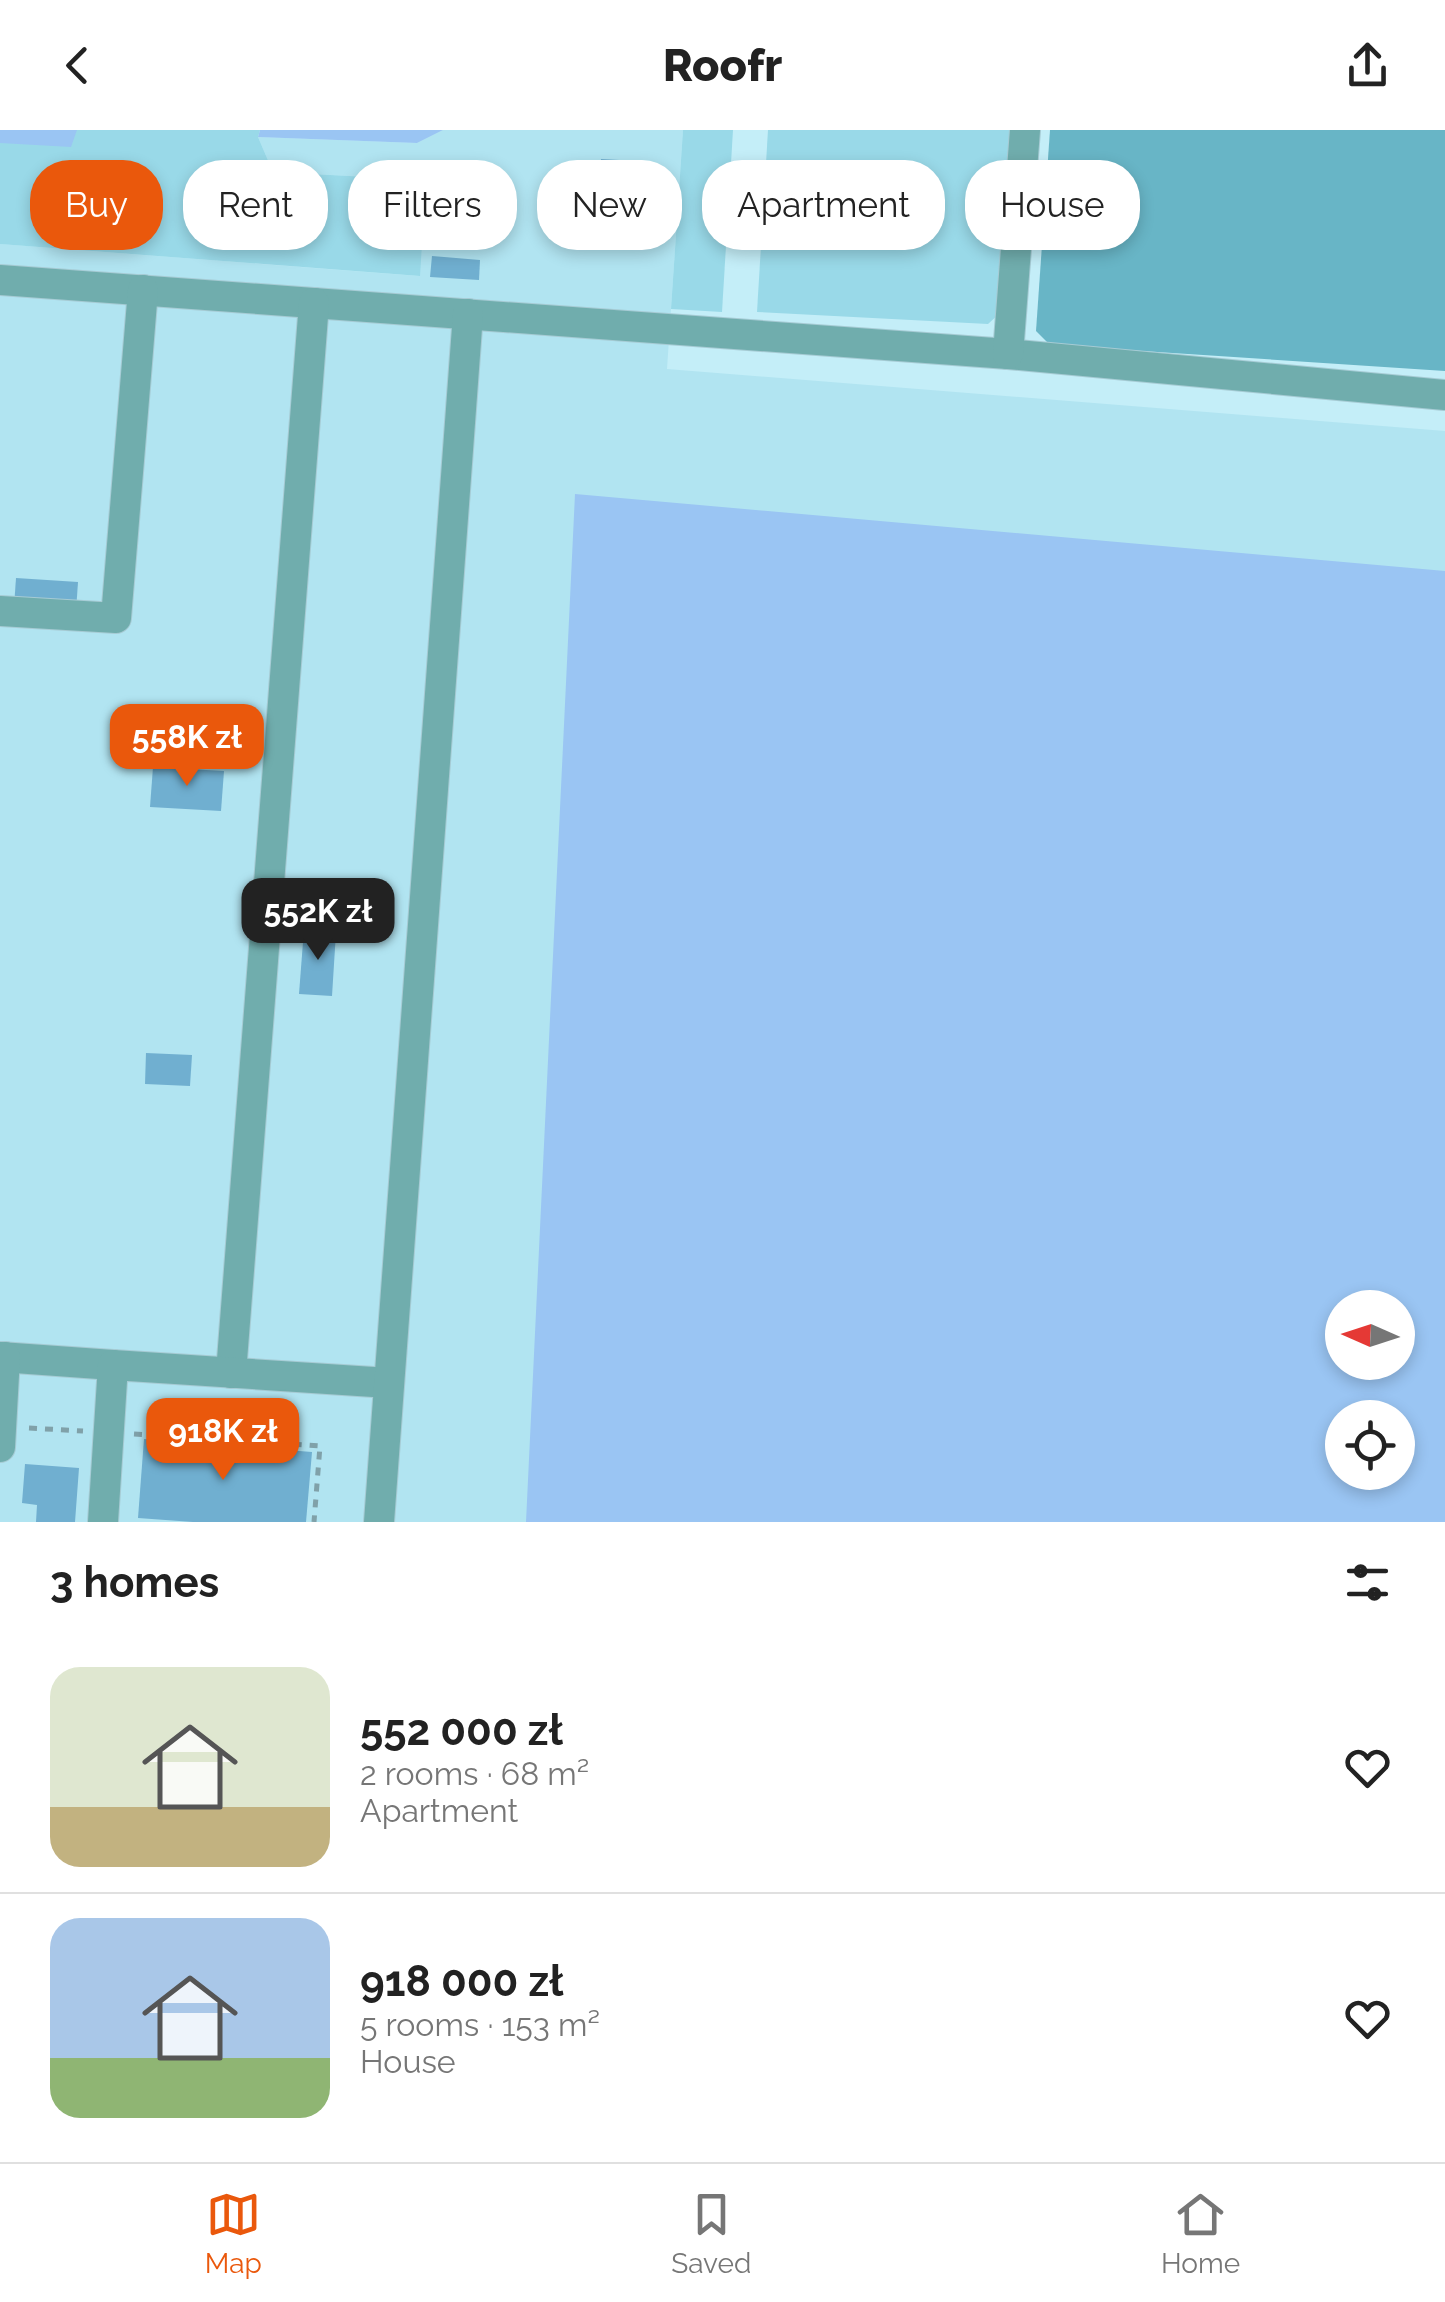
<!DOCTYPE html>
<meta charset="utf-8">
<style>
:root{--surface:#fff;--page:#f2f2f2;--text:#222;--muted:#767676;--line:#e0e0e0;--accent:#ea580c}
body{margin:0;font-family:Raleway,sans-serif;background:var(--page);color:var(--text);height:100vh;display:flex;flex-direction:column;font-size:38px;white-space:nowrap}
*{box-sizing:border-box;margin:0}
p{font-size:32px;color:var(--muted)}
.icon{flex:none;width:55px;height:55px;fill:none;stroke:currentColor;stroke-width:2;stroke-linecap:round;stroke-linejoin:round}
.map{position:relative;height:1392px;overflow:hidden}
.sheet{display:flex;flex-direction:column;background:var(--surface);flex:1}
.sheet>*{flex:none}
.banner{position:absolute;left:30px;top:30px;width:1385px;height:90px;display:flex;gap:20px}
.needle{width:65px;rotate:273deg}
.tools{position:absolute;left:1325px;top:1160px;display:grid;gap:20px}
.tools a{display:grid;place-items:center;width:90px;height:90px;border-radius:50%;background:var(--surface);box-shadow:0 5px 15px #0003;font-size:50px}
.price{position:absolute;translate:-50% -85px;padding:0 22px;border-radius:20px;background:var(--accent);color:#fff;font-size:32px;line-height:65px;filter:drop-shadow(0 2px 5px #0008)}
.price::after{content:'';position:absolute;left:50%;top:60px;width:30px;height:22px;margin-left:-15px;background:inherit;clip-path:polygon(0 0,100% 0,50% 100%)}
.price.active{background:#222;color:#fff}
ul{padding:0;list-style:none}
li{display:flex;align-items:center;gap:30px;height:250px;padding:0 50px}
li+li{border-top:2px solid var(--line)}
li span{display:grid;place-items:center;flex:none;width:280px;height:200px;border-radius:30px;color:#555}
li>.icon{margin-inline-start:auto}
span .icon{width:120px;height:120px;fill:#fffc;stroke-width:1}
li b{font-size:42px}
h2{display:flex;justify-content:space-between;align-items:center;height:120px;padding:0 50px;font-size:42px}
.pill{padding:0 35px;border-radius:40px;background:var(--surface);box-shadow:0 5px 15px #0003;font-size:35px;line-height:90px}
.pill.active{background:var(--accent);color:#fff}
header{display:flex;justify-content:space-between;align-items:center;height:130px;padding:0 50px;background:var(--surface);font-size:45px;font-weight:800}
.menu{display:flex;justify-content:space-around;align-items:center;height:140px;border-top:2px solid var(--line);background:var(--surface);font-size:28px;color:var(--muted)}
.menu a{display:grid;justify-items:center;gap:5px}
.menu .active{color:var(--accent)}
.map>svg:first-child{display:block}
.built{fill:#b1e4f1;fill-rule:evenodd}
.green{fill:#99d9e8}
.forest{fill:#68b5c6}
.water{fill:#9ac5f3;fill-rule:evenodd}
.building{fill:#70afd0}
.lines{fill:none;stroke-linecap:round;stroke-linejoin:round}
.minor-casing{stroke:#a6cbd4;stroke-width:32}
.path{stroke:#80a1a9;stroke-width:5;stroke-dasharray:8 8;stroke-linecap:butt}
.minor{stroke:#70adad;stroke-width:30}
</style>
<header><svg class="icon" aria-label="back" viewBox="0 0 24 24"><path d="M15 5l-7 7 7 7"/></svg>Roofr<svg class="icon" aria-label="share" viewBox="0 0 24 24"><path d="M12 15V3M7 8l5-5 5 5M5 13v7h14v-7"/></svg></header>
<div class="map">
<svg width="1445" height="1392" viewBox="0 0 1445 1392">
<rect width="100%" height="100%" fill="#c4eef8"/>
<path class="built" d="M443 0H683L667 239 1445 301V1392H0V114L419 146 426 50 273 42 258 7 417 13ZM1342 1178H1398V1232H1342ZM1342 1288H1398V1342H1342Z"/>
<g class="green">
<polygon points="0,0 260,0 258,7 273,42 426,50 420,146 0,114"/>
<polygon points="683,0 733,0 722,182 671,179"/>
<polygon points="768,0 1014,0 999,184 988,194 757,182"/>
</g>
<polygon class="forest" points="1050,0 1445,0 1445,241 1050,215 1036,201"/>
<g class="water">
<polygon points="0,0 77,0 71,17 0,13"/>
<polygon points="260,0 443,0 417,13 258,7"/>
<path d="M575 364 1445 441V1392H526ZM1342 1178H1398V1232H1342ZM1342 1288H1398V1342H1342Z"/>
</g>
<g class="building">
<polygon points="601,29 638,31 636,66 599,64"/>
<polygon points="432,126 480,130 479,150 430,147"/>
<polygon points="16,448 78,452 76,481 14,477"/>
<polygon points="153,637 224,641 221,681 150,677"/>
<polygon points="304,799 336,802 332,866 299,864"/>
<polygon points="146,923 192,925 190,956 145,954"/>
<polygon points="144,1309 312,1322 306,1392 193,1392 138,1388"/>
<polygon points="25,1334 79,1338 75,1392 36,1392 37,1375 22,1373"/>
</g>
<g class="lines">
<defs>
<g id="minor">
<polyline points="0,150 1008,224 1445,265"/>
<polyline points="1008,224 1025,0"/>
<polyline points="0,481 116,488 143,160"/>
<polyline points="0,1227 113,1235"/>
<polyline points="231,1243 314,173"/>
<polyline points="0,1317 5,1227"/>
<polyline points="103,1392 113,1235 389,1253"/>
<polyline points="379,1392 468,184"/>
</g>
</defs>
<use href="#minor" class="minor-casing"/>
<g class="path">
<polyline points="29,1298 83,1301"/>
<polyline points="134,1304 320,1316 314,1392"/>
</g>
<use href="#minor" class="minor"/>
</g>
</svg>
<div class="tools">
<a><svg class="needle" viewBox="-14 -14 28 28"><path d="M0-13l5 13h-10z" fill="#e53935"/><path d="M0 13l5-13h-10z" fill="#767676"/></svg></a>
<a><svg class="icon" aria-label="locate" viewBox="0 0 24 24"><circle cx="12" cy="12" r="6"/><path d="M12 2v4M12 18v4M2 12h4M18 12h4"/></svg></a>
</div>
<b class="price" style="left:187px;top:659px">558K zł</b>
<b class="price active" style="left:318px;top:833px">552K zł</b>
<b class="price" style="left:223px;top:1353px">918K zł</b>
<div class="banner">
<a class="pill active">Buy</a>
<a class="pill">Rent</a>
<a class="pill">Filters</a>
<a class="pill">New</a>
<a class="pill">Apartment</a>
<a class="pill">House</a>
</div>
</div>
<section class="sheet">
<h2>3 homes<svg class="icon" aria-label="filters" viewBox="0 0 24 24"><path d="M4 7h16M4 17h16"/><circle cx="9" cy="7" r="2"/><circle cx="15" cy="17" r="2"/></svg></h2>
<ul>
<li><span style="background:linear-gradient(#dfe7d0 70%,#c2b280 0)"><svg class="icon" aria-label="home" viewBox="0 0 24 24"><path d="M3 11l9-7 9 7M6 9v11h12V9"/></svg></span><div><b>552 000 zł</b><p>2 rooms · 68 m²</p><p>Apartment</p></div><svg class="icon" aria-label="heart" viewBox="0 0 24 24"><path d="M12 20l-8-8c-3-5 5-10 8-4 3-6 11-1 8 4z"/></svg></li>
<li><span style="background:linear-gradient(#a9c7e8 70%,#8fb573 0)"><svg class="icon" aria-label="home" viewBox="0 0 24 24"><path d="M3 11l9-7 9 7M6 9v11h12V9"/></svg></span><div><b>918 000 zł</b><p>5 rooms · 153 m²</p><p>House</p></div><svg class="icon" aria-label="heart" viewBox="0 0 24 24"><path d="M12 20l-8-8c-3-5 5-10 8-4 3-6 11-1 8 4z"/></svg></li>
</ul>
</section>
<nav class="menu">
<a class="active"><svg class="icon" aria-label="map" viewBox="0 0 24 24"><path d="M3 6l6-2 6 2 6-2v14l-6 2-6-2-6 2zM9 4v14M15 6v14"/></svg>Map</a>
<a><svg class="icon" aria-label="saved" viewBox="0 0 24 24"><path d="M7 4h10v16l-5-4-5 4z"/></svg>Saved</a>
<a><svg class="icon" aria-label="home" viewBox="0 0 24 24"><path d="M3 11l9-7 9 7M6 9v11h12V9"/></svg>Home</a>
</nav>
